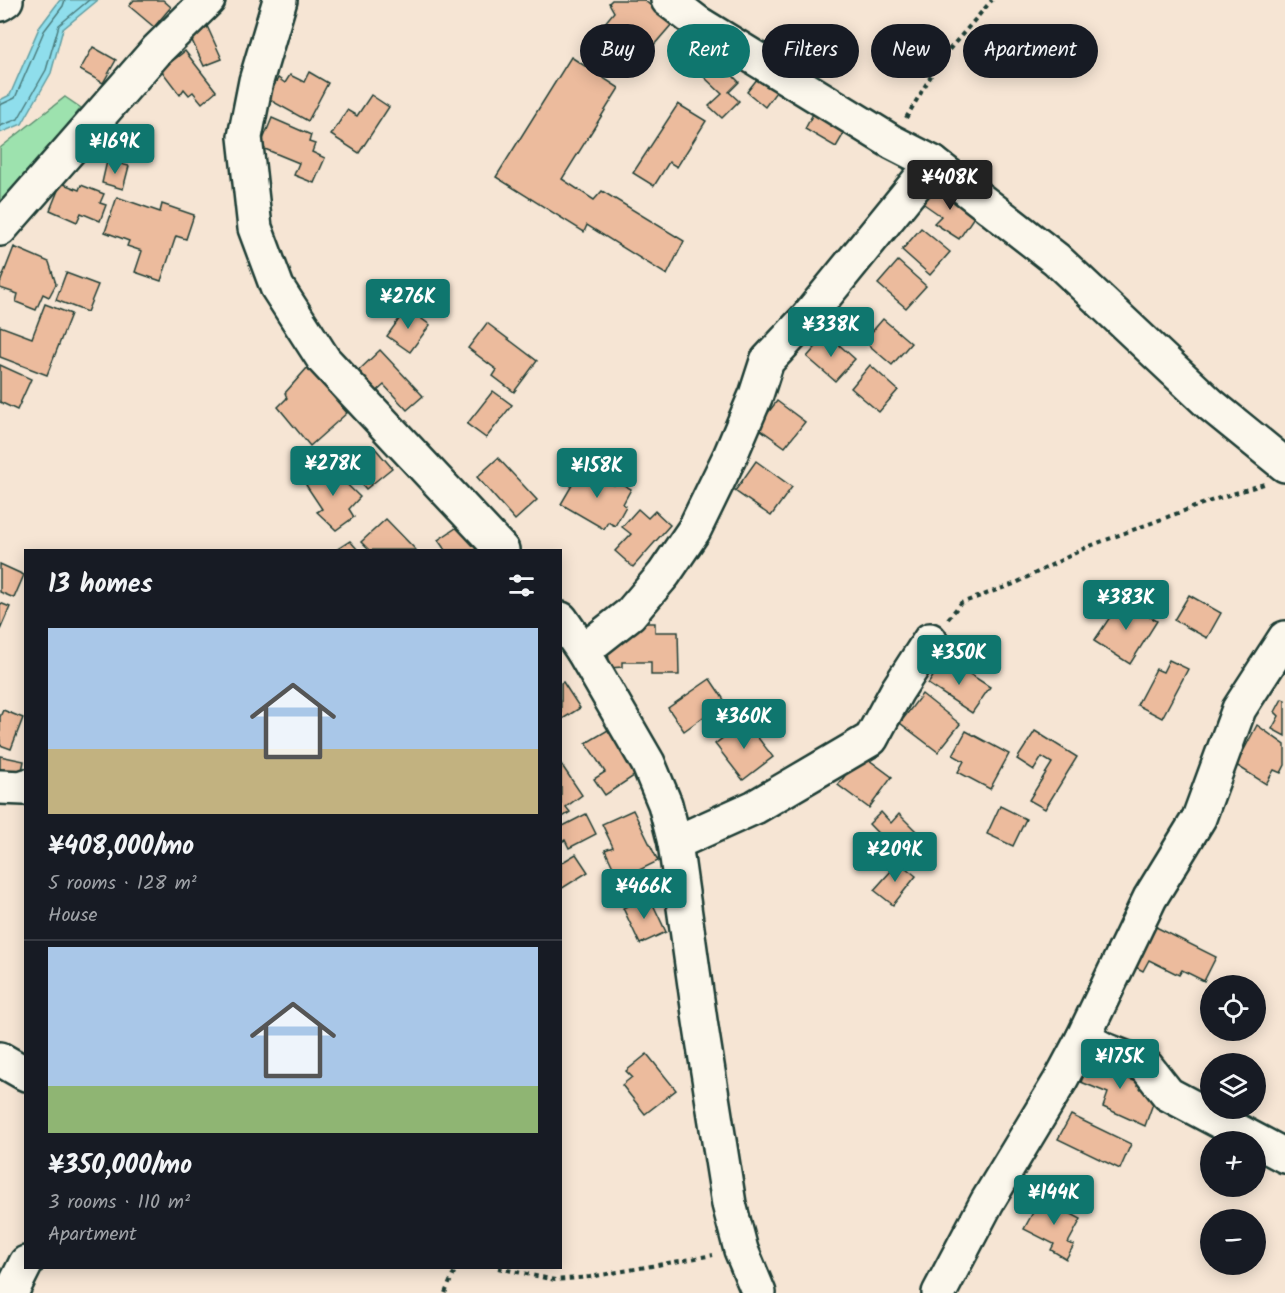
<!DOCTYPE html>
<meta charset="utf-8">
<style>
:root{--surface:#171b24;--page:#20242c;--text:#f1f3f6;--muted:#9ea1a6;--line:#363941;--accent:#0f766e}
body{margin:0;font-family:Kalam,sans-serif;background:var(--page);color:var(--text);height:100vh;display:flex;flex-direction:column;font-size:22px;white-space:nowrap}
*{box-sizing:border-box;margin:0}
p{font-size:20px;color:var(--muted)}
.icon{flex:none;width:33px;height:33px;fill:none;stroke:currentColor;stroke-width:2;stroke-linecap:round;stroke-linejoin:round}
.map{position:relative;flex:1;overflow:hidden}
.details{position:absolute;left:24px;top:549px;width:538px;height:720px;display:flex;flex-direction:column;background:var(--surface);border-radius:0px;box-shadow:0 3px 15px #0003}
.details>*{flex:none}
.banner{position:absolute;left:580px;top:24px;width:570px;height:54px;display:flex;gap:12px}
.buttons{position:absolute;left:1200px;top:975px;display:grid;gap:12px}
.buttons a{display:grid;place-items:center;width:66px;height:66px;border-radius:50%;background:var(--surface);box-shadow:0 3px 15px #0003;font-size:30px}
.price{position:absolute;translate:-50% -51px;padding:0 14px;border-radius:6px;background:var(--accent);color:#fff;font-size:20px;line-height:39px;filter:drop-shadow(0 2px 3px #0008)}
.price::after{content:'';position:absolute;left:50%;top:36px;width:18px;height:14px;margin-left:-9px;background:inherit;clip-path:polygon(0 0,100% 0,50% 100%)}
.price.selected{background:#222;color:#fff}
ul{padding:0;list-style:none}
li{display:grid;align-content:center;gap:12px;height:318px;padding:0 24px}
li+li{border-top:2px solid var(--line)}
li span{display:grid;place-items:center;height:186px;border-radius:0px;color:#555}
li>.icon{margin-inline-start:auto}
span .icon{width:108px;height:108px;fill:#fffc;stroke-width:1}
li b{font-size:26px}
h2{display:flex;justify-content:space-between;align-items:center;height:72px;padding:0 24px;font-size:26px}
.chip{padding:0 21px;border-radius:27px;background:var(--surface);box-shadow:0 3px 15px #0003;font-size:21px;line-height:54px}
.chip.selected{background:var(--accent);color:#fff}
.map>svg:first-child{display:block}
.green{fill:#9de2ae;stroke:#5e9071;stroke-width:1.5}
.water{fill:#8fdeec;stroke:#629ea2;stroke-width:1.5}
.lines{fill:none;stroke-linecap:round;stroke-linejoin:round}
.shore{stroke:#4c7d7e;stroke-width:1.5}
.building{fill:#ecbb9d;stroke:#1f3d34;stroke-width:1.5}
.minor-casing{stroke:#1f3d34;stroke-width:38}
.path{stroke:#1f3d34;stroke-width:4;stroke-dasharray:4.5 4.5;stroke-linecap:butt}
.minor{stroke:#fbf7ec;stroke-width:33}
</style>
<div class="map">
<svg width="1285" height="1293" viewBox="0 0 1285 1293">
<rect width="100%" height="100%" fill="#f6e5d4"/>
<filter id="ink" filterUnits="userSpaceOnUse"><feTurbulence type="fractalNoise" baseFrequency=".0167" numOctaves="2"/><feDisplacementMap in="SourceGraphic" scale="12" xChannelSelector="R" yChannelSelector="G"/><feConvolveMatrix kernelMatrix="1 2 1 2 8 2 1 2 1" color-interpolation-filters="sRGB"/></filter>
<g filter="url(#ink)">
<polygon class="green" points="65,97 81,108 0,210 0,148"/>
<polygon class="water" points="60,0 98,0 63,29 51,73 22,124 0,133 0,100 10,95 39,28"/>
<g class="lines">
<g class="shore">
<polyline points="0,105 15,98 44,31 63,6 65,0"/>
<polyline points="0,126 18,119 46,70 59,25 89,0"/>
</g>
</g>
<g class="building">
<polygon points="134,0 163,0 171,7 154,27 129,6"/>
<polygon points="612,0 644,0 672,24 628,75 594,46 605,33 599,30 614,12 609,3"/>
<polygon points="207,26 222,59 204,66 189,34"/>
<polygon points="93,47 116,60 103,83 80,70"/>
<polygon points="185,51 216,91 202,103 193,92 189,95 184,89 180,95 161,70"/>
<polygon points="571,57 619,88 562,179 594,200 602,191 684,241 667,275 587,225 584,232 496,177"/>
<polygon points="718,61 739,82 729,92 739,101 722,118 709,106 722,94 703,76"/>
<polygon points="309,72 328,83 308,121 268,99 278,78 285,83 290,75 304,82"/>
<polygon points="761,74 779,88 765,107 747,92"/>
<polygon points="371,95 389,107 359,153 331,135 347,110 357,116"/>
<polygon points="678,104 706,121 677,167 669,162 654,186 633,173"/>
<polygon points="815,110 847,128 836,147 805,129"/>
<polygon points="272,118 311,135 309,142 315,144 312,152 325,158 314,183 294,175 299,163 260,147"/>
<polygon points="107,161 129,166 123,189 102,183"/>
<polygon points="61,183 79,190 81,185 104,194 100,203 106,205 100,221 81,213 77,222 50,210"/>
<polygon points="939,183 978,211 959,239 934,223 941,216 921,202"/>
<polygon points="117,197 160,212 162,204 194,215 186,239 176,236 161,281 135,272 142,251 127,246 129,241 105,232"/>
<polygon points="921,228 950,252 930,275 902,250"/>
<polygon points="14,247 49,262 56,284 49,297 43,294 36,310 16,302 18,294 0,288 0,283"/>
<polygon points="898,261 926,286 906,308 878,284"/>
<polygon points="66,273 98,285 87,312 56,300"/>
<polygon points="45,304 71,314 47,375 0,357 0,326 32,338"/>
<polygon points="407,308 430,325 410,352 387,336"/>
<polygon points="883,319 911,343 892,365 864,341"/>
<polygon points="487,323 537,361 514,392 493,376 497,370 468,348"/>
<polygon points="827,334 855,359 835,381 807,357"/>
<polygon points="380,350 423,396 407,410 384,385 375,393 356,373"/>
<polygon points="0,365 31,379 17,410 0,402"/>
<polygon points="870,365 898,390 879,412 851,388"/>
<polygon points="308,367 347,413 310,446 278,407 287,398 285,393"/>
<polygon points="493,391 512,405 486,438 467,424"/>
<polygon points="777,401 805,422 785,447 757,427"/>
<polygon points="374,447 392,468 366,489 348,468"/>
<polygon points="498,458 537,500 515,520 477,477"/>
<polygon points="756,461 792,487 771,516 735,491"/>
<polygon points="325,463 360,497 349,509 354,517 336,530 317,512 322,509 306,485"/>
<polygon points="582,468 614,485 617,481 631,489 623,504 626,506 615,526 608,522 604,529 561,504"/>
<polygon points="638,509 648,518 655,511 670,525 633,567 615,551 631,534 622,527"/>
<polygon points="386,519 416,550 369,550 361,542"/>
<polygon points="459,526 477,550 445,550 438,540"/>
<polygon points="350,541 358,550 336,550"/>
<polygon points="0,564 24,575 14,598 0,592"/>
<polygon points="1189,595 1221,613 1207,638 1174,620"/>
<polygon points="1122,599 1157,621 1130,664 1094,641"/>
<polygon points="0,603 10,607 0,630"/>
<polygon points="634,623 655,623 655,632 678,632 679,675 651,675 651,662 622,662 622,667 609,668 608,641 619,635 634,635"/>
<polygon points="945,658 990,687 972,713 928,684"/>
<polygon points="1169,660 1188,669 1162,718 1137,705 1156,669 1163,672"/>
<polygon points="710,679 733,713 717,724 709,713 684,731 668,708"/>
<polygon points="563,682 580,708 561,720 561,683"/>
<polygon points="922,694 960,724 938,752 900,723"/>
<polygon points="1282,699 1285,700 1285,736 1272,729 1279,716 1275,712"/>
<polygon points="3,710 23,718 11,749 0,745 0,717"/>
<polygon points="745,721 773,757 743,780 715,744"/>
<polygon points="1257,725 1285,745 1285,765 1281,773 1274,770 1266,784 1236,765"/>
<polygon points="608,730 637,774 605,795 594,779 605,772 586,743"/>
<polygon points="966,731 1009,754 990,789 958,772 964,761 953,755"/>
<polygon points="1035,731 1077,757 1045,809 1029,800 1052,763 1042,757 1034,770 1017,759"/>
<polygon points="861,754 892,777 869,808 838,785"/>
<polygon points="0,756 24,761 21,776 0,781"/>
<polygon points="561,764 582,795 566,807 570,812 561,818"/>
<polygon points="1000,806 1026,819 1013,846 987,834"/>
<polygon points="633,810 658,861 619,880 605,850 613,847 602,824"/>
<polygon points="881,812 891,823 899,814 918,833 899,855 869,824"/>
<polygon points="586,814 596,834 569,848 565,840 561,842 561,827"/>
<polygon points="576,854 588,872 561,889 561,863"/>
<polygon points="896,860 916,876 893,905 874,890 891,871 887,868"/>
<polygon points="649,896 666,932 640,944 623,908"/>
<polygon points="1148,923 1216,957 1204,981 1182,970 1179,975 1149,960 1143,971 1128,963"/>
<polygon points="647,1054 676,1090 645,1114 622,1085 632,1077 626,1071"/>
<polygon points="1093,1055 1136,1075 1155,1098 1145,1126 1103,1107 1108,1093 1081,1082"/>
<polygon points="1071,1115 1131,1144 1120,1169 1058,1139"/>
<polygon points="1041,1198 1081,1219 1068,1243 1074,1245 1066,1259 1051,1250 1054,1244 1024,1229"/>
</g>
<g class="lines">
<defs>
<g id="minor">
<polyline points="280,0 256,81 245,137 255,228 277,287 324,360 502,550"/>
<polyline points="668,0 698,23 892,142 933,163 1056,259 1210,404 1285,465"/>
<polyline points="0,4 6,0"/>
<polyline points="0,229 158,49 208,0"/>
<polyline points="561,619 583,651 648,763 665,804 675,843 700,1021 729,1204 741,1250 759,1293"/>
<polyline points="583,651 630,614 664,574 694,530 730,456 756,395 767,361 806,319 933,163"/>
<polyline points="0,787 24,788 26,786"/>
<polyline points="675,843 755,807 871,739 897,691 930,640"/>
<polyline points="1083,1038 1105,1050 1146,1066 1168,1094 1285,1156"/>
<polyline points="0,1059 26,1074"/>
<polyline points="11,1293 26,1263"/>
<polyline points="939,1293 987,1202 1060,1081 1083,1038 1150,898 1199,818 1239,709 1285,638"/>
</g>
</defs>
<use href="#minor" class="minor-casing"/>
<g class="path">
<polyline points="906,118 941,59 992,0"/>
<polyline points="948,619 961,603 1014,584 1087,547 1213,500 1264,484"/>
<polyline points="498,1268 555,1280 590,1277 713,1255"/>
<polyline points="445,1293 456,1268"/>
</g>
<use href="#minor" class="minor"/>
</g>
</g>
</svg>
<div class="buttons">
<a><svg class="icon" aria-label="locate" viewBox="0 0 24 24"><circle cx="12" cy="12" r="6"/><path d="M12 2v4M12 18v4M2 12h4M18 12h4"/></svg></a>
<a><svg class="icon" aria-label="layers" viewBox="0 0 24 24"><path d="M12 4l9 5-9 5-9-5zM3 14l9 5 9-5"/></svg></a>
<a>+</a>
<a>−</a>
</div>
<b class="price" style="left:115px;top:175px">¥169K</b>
<b class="price selected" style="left:950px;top:211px">¥408K</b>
<b class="price" style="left:408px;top:330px">¥276K</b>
<b class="price" style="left:831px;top:358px">¥338K</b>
<b class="price" style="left:333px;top:497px">¥278K</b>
<b class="price" style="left:597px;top:499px">¥158K</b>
<b class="price" style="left:1126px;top:631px">¥383K</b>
<b class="price" style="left:959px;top:686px">¥350K</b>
<b class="price" style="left:744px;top:750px">¥360K</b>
<b class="price" style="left:895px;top:883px">¥209K</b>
<b class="price" style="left:644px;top:920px">¥466K</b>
<b class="price" style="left:1120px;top:1090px">¥175K</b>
<b class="price" style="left:1054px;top:1226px">¥144K</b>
<div class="banner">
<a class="chip">Buy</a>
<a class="chip selected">Rent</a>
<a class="chip">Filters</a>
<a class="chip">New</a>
<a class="chip">Apartment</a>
</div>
<section class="details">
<h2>13 homes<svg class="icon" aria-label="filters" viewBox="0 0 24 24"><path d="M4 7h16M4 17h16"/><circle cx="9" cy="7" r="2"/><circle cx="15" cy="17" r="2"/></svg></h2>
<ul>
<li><span style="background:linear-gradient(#a9c7e8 65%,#c2b280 0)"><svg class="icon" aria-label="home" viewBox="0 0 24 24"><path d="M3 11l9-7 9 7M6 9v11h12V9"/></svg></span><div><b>¥408,000/mo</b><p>5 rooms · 128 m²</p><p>House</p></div></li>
<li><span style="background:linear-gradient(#a9c7e8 75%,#8fb573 0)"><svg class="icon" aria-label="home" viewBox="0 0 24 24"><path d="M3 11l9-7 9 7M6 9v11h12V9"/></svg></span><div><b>¥350,000/mo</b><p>3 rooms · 110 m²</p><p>Apartment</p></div></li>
</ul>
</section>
</div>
